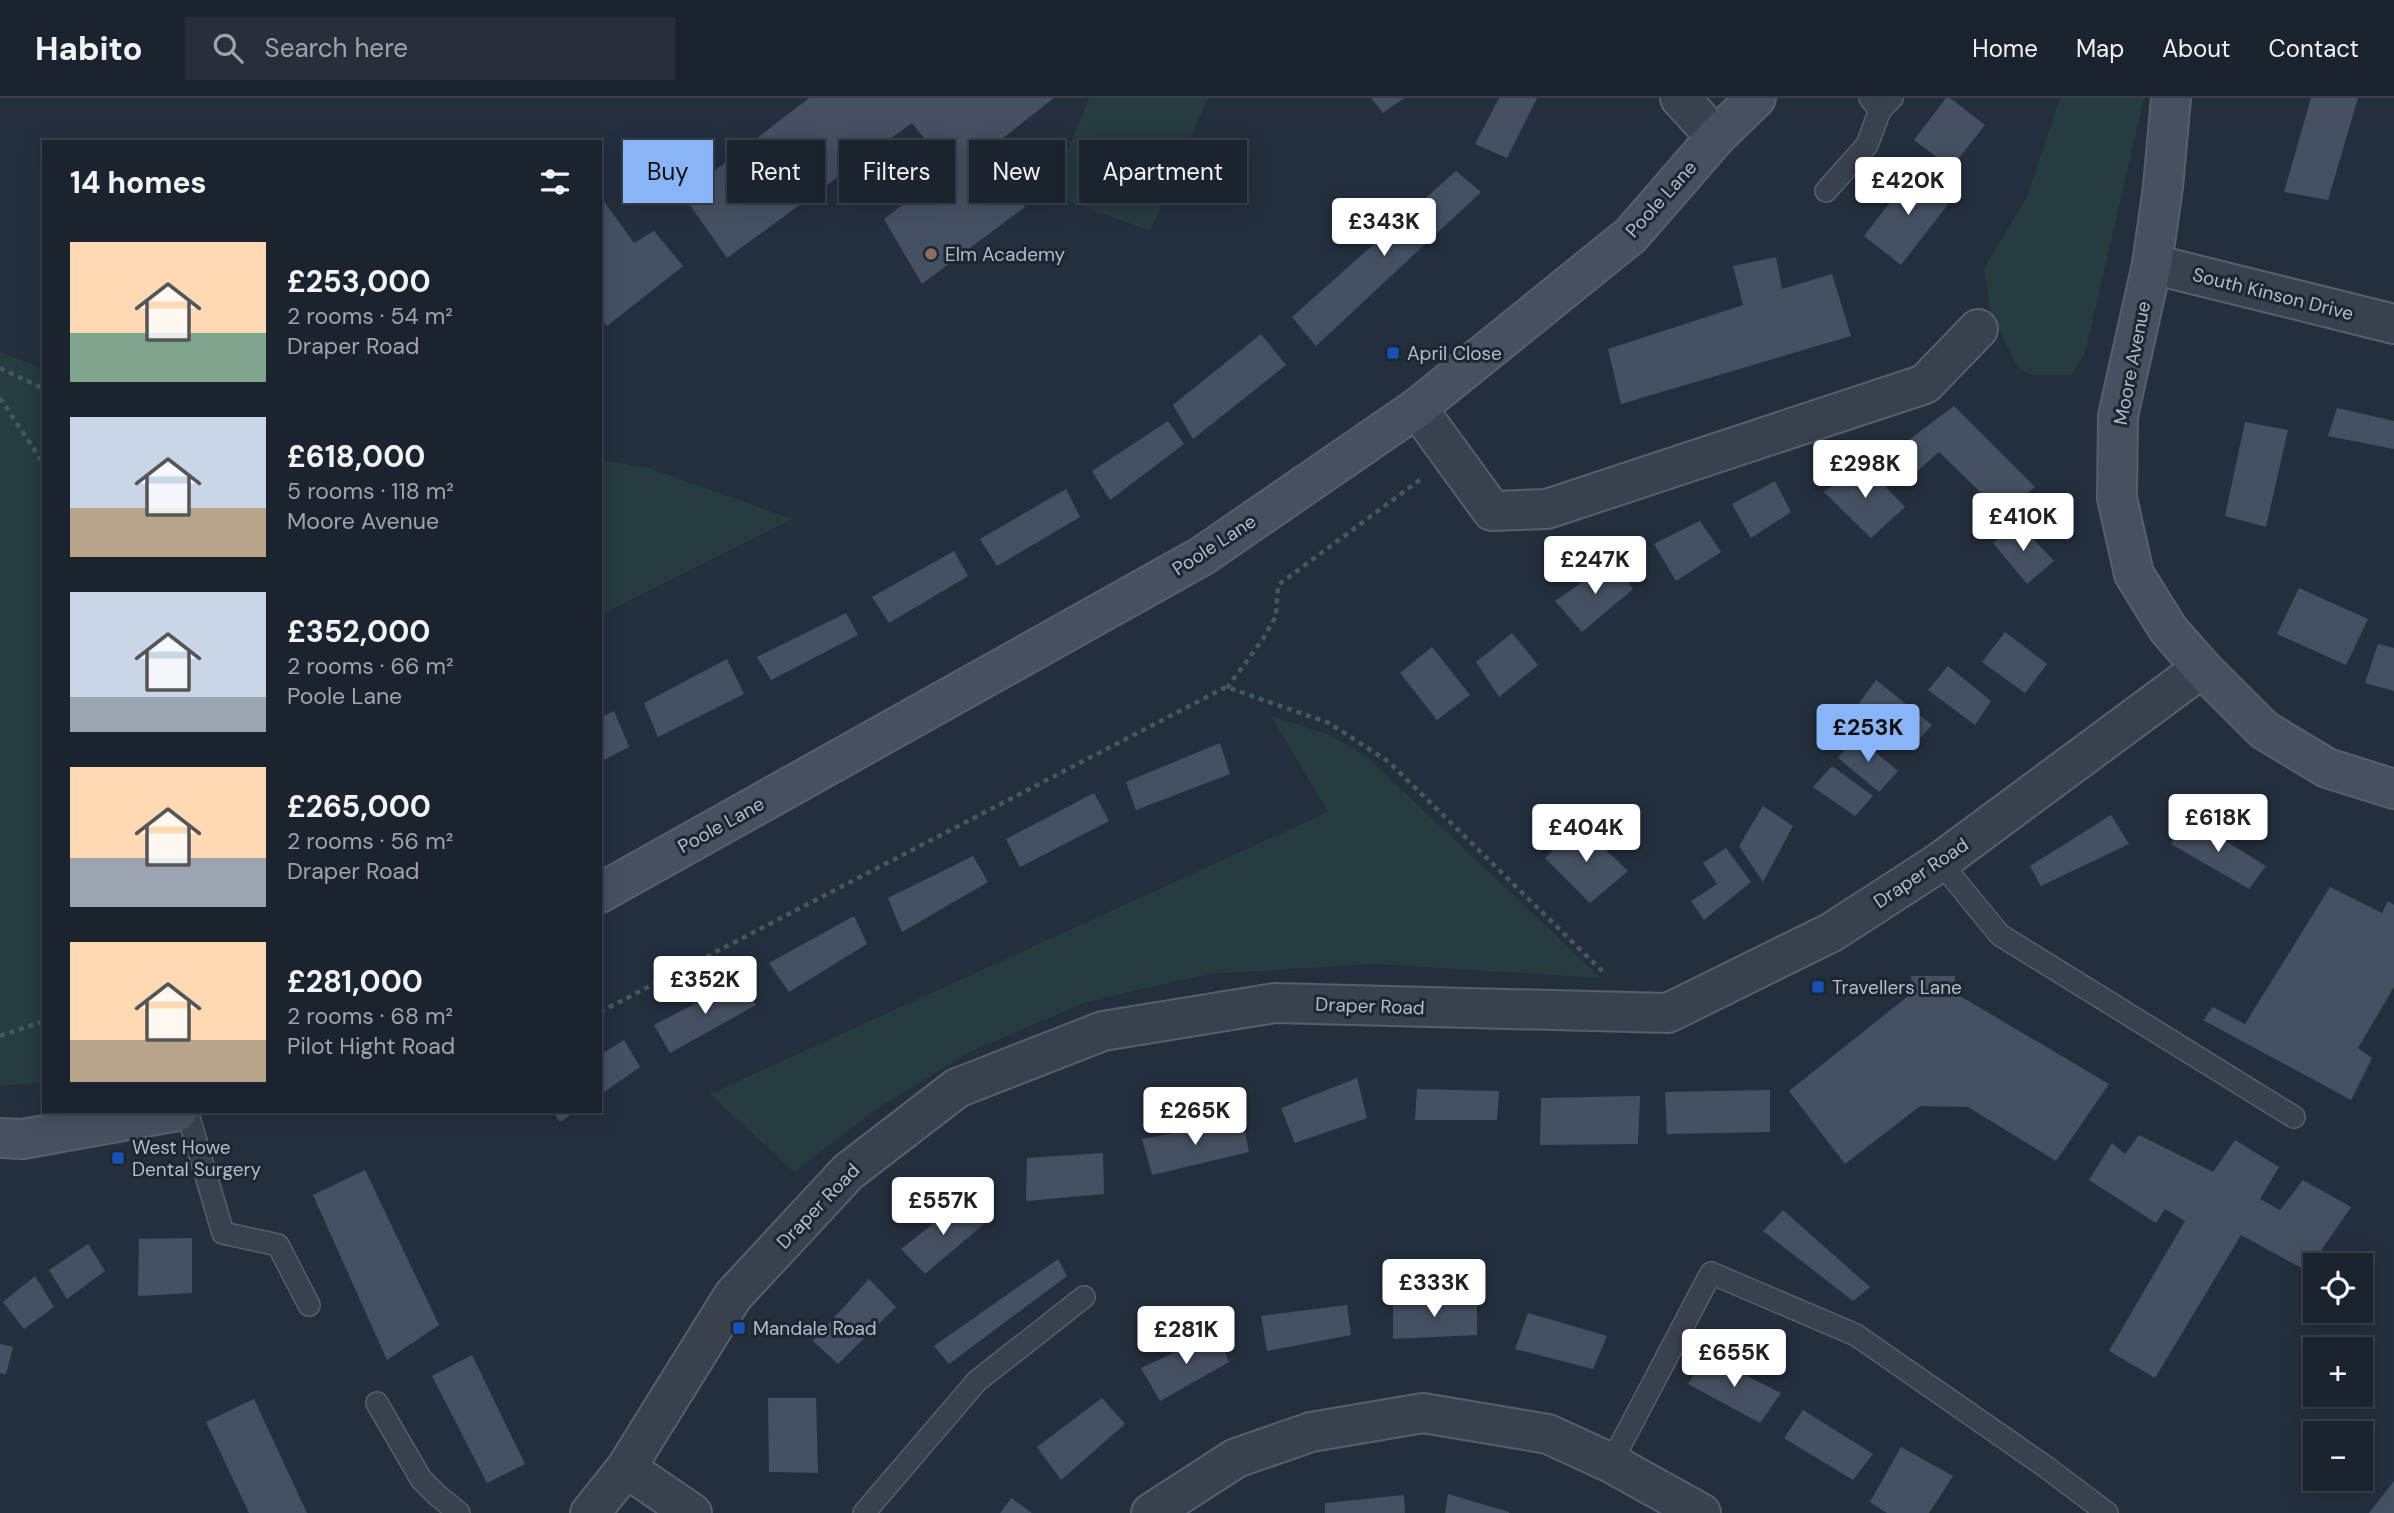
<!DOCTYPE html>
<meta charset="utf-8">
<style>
:root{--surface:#1b232e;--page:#282f3a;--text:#f1f3f6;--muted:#a0a4aa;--line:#39404a;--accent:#8ab4f8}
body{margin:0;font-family:"DM Sans",sans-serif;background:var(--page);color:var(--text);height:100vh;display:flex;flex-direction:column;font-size:26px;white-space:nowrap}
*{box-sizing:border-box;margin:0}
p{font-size:23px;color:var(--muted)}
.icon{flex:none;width:38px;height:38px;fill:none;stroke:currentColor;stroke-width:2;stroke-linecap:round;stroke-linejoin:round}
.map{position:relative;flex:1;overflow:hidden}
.details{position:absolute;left:42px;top:42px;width:560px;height:973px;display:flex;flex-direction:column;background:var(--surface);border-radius:0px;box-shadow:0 4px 18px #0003,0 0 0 2px var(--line)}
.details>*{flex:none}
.banner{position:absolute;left:623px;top:42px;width:665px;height:63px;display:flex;gap:14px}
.fabs{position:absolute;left:2303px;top:1155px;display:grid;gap:14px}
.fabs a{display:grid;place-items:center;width:70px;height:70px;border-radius:0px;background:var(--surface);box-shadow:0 4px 18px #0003,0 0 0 2px var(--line);font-size:35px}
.price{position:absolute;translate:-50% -60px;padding:0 16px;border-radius:7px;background:#fff;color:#222;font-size:23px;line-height:46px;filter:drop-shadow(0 2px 4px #0008)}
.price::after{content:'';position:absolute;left:50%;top:42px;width:21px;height:16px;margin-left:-10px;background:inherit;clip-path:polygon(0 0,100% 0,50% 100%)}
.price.on{background:var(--accent);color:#111}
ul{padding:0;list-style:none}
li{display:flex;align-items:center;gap:21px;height:175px;padding:0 28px}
li span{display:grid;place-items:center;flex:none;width:196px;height:140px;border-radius:0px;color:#555}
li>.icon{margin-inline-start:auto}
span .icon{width:84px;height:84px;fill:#fffc;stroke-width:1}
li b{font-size:30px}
h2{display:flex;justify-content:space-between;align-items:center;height:84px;padding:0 28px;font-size:30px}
.chip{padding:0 24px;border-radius:0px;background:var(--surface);box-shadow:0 4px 18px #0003,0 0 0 2px var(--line);font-size:24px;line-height:63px}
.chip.on{background:var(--accent);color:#111}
header{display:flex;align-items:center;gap:42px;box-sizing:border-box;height:98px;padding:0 35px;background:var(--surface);border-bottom:2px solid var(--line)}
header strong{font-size:33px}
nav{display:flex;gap:38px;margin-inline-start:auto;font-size:24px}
.search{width:490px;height:63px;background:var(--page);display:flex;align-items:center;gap:18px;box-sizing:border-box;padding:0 24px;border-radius:0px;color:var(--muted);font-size:26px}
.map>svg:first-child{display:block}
.green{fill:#263c3f}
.building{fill:#455162}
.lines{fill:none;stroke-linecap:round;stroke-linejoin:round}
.lane-casing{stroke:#565f6c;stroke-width:24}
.street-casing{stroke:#565f6c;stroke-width:42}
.secondary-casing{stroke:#565f6c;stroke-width:42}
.path{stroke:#44595c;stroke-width:4.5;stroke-dasharray:5 5;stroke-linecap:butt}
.lane{stroke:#38414e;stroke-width:21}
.street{stroke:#38414e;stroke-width:38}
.secondary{stroke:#465061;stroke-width:38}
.education-dot{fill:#8d6e63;stroke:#1d2633;stroke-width:2.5}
.transit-dot{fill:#1a4fb4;stroke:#1d2633;stroke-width:2.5}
.labels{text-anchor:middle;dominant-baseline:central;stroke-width:6;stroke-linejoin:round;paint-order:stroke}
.street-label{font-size:19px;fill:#b4bcc9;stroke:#1d2633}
.poi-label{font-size:19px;fill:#b4bcc9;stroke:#1d2633;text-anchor:start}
</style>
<header>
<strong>Habito</strong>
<div class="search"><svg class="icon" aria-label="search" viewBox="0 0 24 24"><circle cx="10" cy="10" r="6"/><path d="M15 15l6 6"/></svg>Search here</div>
<nav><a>Home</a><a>Map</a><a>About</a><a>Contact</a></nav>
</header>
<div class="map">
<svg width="2394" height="1415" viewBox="0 0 2394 1415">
<rect width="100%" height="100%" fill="#242f3e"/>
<g class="green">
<polygon points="1089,0 1208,0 1150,133 1050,96"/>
<polygon points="2060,0 2144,0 2085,255 2071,277 2032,277 2018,270 1991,216 1984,170 2027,99"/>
<polygon points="0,254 44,271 44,984 0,988"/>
<polygon points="600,362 648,370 792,421 600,517"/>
<polygon points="1271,618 1330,637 1368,660 1601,880 1375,866 1208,876 1086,904 968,955 878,1010 794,1074 710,996 1328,714"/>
</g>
<g class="building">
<polygon points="809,0 1054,0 985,54 1025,109 922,186 884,121 949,71 912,25 727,160 683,97"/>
<polygon points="1371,0 1404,0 1383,15"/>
<polygon points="1499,0 1537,0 1507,60 1475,46"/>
<polygon points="1946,0 1950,0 1985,27 1951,70 1914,42"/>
<polygon points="2311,0 2358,0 2328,102 2284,94"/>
<polygon points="1915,72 1952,101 1901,167 1864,138"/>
<polygon points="1456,73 1481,94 1316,248 1292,219"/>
<polygon points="600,98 634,145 654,133 683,168 607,228 600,219"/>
<polygon points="1776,159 1782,191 1832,176 1851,238 1621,306 1608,251 1743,207 1733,168"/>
<polygon points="1261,236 1286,267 1193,341 1173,307"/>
<polygon points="1954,308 2035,389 2003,416 1939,354 1907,382 1886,359"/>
<polygon points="2337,310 2394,323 2394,351 2328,338"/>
<polygon points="1168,323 1184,346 1110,402 1092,373"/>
<polygon points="2245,324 2288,332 2266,429 2225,418"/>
<polygon points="1863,365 1905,409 1871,440 1824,394"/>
<polygon points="1775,383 1791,414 1751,440 1732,406"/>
<polygon points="1066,391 1080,419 997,468 980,441"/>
<polygon points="1700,423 1721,454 1676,483 1654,446"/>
<polygon points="2016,423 2054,463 2027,486 1993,445"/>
<polygon points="954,453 968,478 889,525 872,499"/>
<polygon points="1613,463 1633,491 1582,534 1555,503"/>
<polygon points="2299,490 2368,521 2346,567 2277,536"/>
<polygon points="846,515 858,537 771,582 757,559"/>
<polygon points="2005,534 2047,566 2025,595 1982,564"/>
<polygon points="1512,535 1538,567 1499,599 1476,564"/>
<polygon points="2378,546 2394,550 2394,593 2365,585"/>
<polygon points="1432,549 1470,597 1437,622 1400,575"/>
<polygon points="727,561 744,596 658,639 644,605"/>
<polygon points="1948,568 1991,603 1975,627 1928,592"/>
<polygon points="1876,582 1932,627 1909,652 1854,612"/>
<polygon points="614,613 629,649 600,664 600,620"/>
<polygon points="1855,637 1898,673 1879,694 1838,660"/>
<polygon points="1220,645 1230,676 1136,712 1126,684"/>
<polygon points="1832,668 1873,698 1855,718 1813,689"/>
<polygon points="1094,695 1109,723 1020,769 1006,741"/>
<polygon points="1763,708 1793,728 1763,784 1739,748"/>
<polygon points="2111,717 2129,746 2041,788 2030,768"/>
<polygon points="2188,720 2266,768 2249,791 2171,746"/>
<polygon points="1579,726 1628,773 1590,805 1545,760"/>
<polygon points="1726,750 1751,784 1704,822 1691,803 1717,786 1703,765"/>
<polygon points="973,758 988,784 902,834 888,800"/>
<polygon points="2330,789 2382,815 2388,803 2394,807 2394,889 2358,950 2372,960 2351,1002 2203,922 2213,909 2245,926"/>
<polygon points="854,818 867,846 789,894 769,865"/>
<polygon points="1911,878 1955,878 1955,895 2109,986 2056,1063 1968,1009 1920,1008 1845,1066 1789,993 1912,895"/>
<polygon points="742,881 756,907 670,955 654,927"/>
<polygon points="624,942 640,969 600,997 600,957"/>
<polygon points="1357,980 1367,1020 1295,1045 1281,1010"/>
<polygon points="1417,991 1499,993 1497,1022 1415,1022"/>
<polygon points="1770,992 1770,1034 1667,1036 1665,994"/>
<polygon points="1640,998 1638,1046 1540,1047 1541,1000"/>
<polygon points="552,1013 576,1013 560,1024"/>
<polygon points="1243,1022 1249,1054 1152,1077 1142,1041"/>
<polygon points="2139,1037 2213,1074 2235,1042 2279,1069 2260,1101 2280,1112 2303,1082 2351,1109 2307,1173 2241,1137 2155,1280 2109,1253 2185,1123 2165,1111 2156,1125 2089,1082 2112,1045 2125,1056"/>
<polygon points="1103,1055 1104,1096 1026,1103 1027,1060"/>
<polygon points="365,1072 439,1227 387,1262 313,1097"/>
<polygon points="963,1102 984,1126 925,1176 901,1151"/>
<polygon points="1783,1112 1870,1189 1853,1203 1763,1133"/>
<polygon points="192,1140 192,1195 138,1198 139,1141"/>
<polygon points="88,1146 105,1173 67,1201 49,1172"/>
<polygon points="1058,1161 1067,1178 949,1266 934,1248"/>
<polygon points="35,1178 54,1209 24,1231 3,1204"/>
<polygon points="869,1181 896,1209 838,1266 813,1243"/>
<polygon points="1477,1203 1477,1237 1393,1241 1393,1204"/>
<polygon points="1347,1207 1351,1237 1267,1253 1261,1218"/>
<polygon points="1528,1215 1607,1238 1593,1271 1515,1251"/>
<polygon points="1217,1235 1229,1264 1160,1303 1141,1270"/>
<polygon points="0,1246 13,1249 6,1276 0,1275"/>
<polygon points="472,1257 525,1366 487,1385 432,1278"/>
<polygon points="1705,1257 1781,1295 1760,1325 1688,1286"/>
<polygon points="768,1300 816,1300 818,1375 769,1374"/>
<polygon points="1102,1300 1125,1326 1061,1382 1037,1349"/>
<polygon points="254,1301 307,1415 249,1415 206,1324"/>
<polygon points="1803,1312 1873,1356 1853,1382 1784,1340"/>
<polygon points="1901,1349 1953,1378 1929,1415 1887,1415 1870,1404"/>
<polygon points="2394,1383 2394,1415 2369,1415"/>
<polygon points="1448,1396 1509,1414 1509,1415 1445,1415"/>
<polygon points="1404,1397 1405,1415 1325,1415 1325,1405"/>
<polygon points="1011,1400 1032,1415 1000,1415"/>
</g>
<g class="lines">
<defs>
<g id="lane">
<polyline points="1870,0 1880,12 1892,0"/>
<polyline points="1826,93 1867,47 1880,12"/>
<polyline points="1940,764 2000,837 2294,1019"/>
<polyline points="187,1013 223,1135 278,1147 309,1207"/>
<polyline points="377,1305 421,1381 437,1397 459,1415"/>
<polyline points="1611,1365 1711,1175 1856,1237 2046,1369 2107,1415"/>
<polyline points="864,1415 977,1283 1084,1199"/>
</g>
<g id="street">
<polyline points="1680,0 1716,39"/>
<polyline points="2152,166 2394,226"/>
<polyline points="1417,310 1492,413 1547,411 1925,286 1978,231"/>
<polyline points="626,1370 692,1415"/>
<polyline points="590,1415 626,1370 733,1198 848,1074 957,990 1103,933 1275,905 1668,915 1832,834 1940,764 2202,570"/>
<polyline points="1151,1415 1236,1360 1311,1334 1423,1315 1548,1336 1611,1365 1701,1415"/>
</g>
<g id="secondary">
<polyline points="2171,0 2163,89 2152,166 2118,318 2117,400 2134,476 2168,531 2202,570 2264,632 2327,670 2394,691"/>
<polyline points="600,795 1202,458 1417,310 1631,137 1716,39 1756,0"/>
<polyline points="0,1040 23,1041 178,1013"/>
</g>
</defs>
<use href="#lane" class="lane-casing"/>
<use href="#street" class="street-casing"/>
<use href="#secondary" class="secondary-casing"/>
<g class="path">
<polyline points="0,270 44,291"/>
<polyline points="0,300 44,366"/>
<polyline points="1227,590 1263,541 1276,518 1278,487 1421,381"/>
<polyline points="600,914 1226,589 1329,625 1389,664 1603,874"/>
<polyline points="0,938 44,923"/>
</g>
<use href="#lane" class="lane"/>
<use href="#street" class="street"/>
<use href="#secondary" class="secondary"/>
</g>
<circle class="education-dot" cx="931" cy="156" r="7"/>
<g class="transit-dot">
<rect x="1386" y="248" width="14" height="14" rx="3.5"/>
<rect x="1811" y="882" width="14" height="14" rx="3.5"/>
<rect x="111" y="1053" width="14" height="14" rx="3.5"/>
<rect x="732" y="1223" width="14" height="14" rx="3.5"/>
</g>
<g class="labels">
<g class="street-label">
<text transform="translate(1661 101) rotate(-48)">Poole Lane</text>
<text transform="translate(2273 196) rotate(14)">South Kinson Drive</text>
<text transform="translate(2132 265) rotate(-79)">Moore Avenue</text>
<text transform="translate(1214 447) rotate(-33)">Poole Lane</text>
<text transform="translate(721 727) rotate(-29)">Poole Lane</text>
<text transform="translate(1921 775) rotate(-34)">Draper Road</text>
<text transform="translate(1370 908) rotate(2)">Draper Road</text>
<text transform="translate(818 1108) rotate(-46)">Draper Road</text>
</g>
<g class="poi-label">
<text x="945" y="156">Elm Academy</text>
<text x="1407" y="255">April Close</text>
<text x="1832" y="889">Travellers Lane</text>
<text x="132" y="1049">West Howe<tspan x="132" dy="22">Dental Surgery</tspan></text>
<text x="753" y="1230">Mandale Road</text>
</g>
</g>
</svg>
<div class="fabs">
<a><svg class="icon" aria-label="locate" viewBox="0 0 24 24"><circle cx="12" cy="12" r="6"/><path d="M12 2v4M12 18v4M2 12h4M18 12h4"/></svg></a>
<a>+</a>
<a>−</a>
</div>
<b class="price" style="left:1908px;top:119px">£420K</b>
<b class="price" style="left:1384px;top:160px">£343K</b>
<b class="price" style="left:1865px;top:402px">£298K</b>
<b class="price" style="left:2023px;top:455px">£410K</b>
<b class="price" style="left:1595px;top:498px">£247K</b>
<b class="price on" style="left:1868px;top:666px">£253K</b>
<b class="price" style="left:2218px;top:756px">£618K</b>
<b class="price" style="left:1586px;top:766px">£404K</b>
<b class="price" style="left:705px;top:918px">£352K</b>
<b class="price" style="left:1195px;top:1049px">£265K</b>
<b class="price" style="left:943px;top:1139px">£557K</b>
<b class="price" style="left:1434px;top:1221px">£333K</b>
<b class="price" style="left:1186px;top:1268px">£281K</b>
<b class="price" style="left:1734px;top:1291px">£655K</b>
<div class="banner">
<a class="chip on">Buy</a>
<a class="chip">Rent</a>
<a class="chip">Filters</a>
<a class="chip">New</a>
<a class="chip">Apartment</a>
</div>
<section class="details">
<h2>14 homes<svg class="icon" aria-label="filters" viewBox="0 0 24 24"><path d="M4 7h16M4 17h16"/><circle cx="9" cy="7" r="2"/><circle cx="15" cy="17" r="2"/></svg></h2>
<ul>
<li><span style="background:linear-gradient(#ffd9b3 65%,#7fa58c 0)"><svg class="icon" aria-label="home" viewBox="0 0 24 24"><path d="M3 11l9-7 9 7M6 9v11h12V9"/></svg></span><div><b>£253,000</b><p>2 rooms · 54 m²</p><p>Draper Road</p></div></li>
<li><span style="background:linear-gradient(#c9d6e8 65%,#b9a48a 0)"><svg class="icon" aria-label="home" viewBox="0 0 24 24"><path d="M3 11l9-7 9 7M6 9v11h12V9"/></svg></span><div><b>£618,000</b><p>5 rooms · 118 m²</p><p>Moore Avenue</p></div></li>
<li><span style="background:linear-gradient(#c9d6e8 75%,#9aa5b1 0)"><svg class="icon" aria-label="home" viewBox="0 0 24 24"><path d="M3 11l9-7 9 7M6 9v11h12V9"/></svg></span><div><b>£352,000</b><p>2 rooms · 66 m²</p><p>Poole Lane</p></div></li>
<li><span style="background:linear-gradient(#ffd9b3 65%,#9aa5b1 0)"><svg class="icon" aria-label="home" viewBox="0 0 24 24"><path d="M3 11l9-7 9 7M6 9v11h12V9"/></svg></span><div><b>£265,000</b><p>2 rooms · 56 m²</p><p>Draper Road</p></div></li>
<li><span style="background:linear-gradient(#ffd9b3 70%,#b9a48a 0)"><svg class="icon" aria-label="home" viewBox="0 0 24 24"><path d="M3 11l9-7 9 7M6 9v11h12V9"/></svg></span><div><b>£281,000</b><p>2 rooms · 68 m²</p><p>Pilot Hight Road</p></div></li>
</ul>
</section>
</div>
